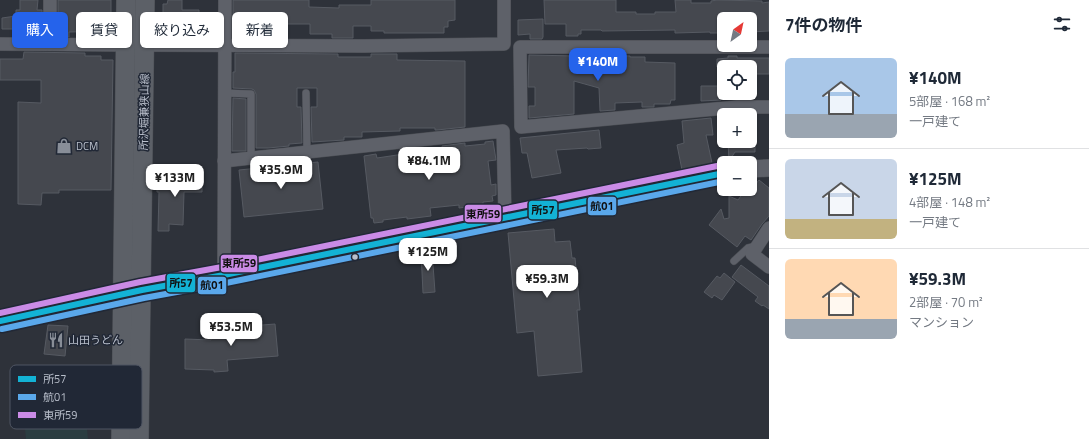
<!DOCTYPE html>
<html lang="ja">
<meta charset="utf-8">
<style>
:root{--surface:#fff;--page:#f6f6f7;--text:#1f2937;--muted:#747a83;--line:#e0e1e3;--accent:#2563eb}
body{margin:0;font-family:"Titillium Web","Noto Sans JP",sans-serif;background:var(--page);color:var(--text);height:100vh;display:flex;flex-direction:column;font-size:15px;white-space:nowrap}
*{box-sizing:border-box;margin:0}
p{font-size:13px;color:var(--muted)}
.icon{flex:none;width:22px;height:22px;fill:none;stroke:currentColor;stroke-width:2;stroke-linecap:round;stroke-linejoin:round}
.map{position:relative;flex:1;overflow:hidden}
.drawer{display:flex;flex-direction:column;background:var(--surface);width:320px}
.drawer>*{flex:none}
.hud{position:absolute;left:12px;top:12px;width:380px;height:36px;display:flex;gap:8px}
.needle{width:26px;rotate:33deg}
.controls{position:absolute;left:717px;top:12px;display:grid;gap:8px}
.controls a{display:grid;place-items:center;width:40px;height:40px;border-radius:6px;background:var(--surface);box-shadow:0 1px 3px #0004;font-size:20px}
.price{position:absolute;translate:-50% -34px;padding:0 9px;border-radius:8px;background:#fff;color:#222;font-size:13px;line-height:26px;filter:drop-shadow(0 1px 2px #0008)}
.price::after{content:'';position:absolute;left:50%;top:24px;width:12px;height:9px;margin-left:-6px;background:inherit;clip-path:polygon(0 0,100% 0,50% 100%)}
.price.on{background:var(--accent);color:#fff}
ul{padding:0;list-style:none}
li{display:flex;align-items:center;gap:12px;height:100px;padding:0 16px}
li+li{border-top:1px solid var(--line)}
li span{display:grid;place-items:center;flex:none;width:112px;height:80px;border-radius:6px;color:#555}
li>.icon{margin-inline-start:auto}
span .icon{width:48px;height:48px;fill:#fffc;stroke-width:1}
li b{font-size:17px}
h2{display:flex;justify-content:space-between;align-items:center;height:48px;padding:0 16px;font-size:17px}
.chip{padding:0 14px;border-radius:6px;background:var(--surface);box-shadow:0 1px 3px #0004;font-size:14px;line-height:36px}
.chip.on{background:var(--accent);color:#fff}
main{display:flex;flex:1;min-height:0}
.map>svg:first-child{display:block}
.green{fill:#2b3d41}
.building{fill:#45484f;stroke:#565a62}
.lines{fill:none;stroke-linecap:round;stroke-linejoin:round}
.service-casing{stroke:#4a4d53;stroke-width:8}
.minor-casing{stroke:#4a4d53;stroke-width:14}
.tertiary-casing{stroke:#4a4d53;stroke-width:18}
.secondary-casing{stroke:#4a4d53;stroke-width:20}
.service{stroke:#5e6169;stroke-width:7}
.minor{stroke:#5e6169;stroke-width:13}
.tertiary{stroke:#5e6169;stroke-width:17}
.secondary{stroke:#5c6067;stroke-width:19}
.bus-1-casing{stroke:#212836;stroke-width:9}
.bus-2-casing{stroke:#212836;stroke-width:9}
.bus-3-casing{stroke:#212836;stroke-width:9}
.bus-1{stroke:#13b2d5;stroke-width:6}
.bus-2{stroke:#5aa8eb;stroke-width:6}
.bus-3{stroke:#ca8be6;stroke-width:6}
.bus-dot{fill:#b9bfcb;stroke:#212836;stroke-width:1.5}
.labels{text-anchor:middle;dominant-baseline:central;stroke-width:3;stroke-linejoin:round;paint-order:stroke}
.street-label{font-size:11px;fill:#b9bfcb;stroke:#212836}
.poi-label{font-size:11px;fill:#b9bfcb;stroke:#212836;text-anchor:start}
.key{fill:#212836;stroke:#4f5563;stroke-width:1}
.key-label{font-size:11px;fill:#b9bfcb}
.line-badge{stroke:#212836;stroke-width:1.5}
.pale-badge-label{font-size:11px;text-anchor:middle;font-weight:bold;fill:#111}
</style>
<main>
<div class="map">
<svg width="769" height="439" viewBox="0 0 769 439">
<rect width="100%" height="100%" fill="#2e323a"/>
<polygon class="green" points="83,391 88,439 26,439 22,397"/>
<g class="building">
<polygon points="20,0 38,0 37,10 42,10 42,19 37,19 37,36 20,36 20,29 2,29 2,18 16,16 16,10 20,10"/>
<polygon points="58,0 111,0 111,14 113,14 113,31 69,32 69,37 58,36"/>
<polygon points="168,0 182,0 182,10 199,10 199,13 203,14 203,27 181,27 182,34 164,34 164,30 163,30 163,4 167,4"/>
<polygon points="233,0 309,0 309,7 339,8 339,5 371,5 371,0 455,0 455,20 448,21 448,27 444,27 444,33 384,33 384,31 371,31 371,26 353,26 353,38 332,38 332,34 310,34 310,24 286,24 286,38 277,38 277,32 240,32 240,25 238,25 238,17 233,17"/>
<polygon points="544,0 616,0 616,12 636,12 636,14 655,14 655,12 676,12 675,0 691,0 691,3 711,3 711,1 717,0 762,1 762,3 769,2 769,31 750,32 750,14 724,14 724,33 710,33 710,32 675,33 675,30 602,31 601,30 581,30 581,34 578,34 578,36 566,36 566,24 545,24"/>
<polygon points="543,19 543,37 542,39 530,39 530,34 518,35 518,20"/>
<polygon points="24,52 85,53 85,56 101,56 101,60 113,60 111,190 59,190 59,193 42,193 41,205 18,204 18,102 41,103 41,80 0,80 0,59 23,59"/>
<polygon points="235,53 338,54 338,57 371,57 371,54 397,54 397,60 465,61 465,127 437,130 435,130 435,128 400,128 400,131 362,132 362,137 344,137 344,140 312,142 311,107 317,107 317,88 297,88 297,107 301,107 302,143 289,144 289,146 268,148 256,148 256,94 254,90 252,89 233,88 233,72 235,72"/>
<polygon points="529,55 576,56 596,61 596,55 630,56 630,57 645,57 645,62 675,63 675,100 671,100 670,104 654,104 654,107 642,107 642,102 615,103 615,110 600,111 599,88 574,81 574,114 529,118 529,106 535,106 535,87 528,87"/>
<polygon points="728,56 737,56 737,58 769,58 769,74 750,74 750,67 717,67 717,59 728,58"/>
<polygon points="701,86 721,86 721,100 701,101"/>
<polygon points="233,98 246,99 246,151 232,151"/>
<polygon points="711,118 713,135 706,135 712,163 682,170 677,145 684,143 682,121"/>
<polygon points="599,130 601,148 588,149 587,148 556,150 561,173 532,178 527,153 522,153 520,138"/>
<polygon points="493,141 496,160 488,161 491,185 496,184 496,195 492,196 493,201 483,202 483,205 459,208 459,205 430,208 431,216 407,219 407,217 383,220 383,222 374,223 373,218 371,218 364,156 376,154 377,158 424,151 424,153 443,152 442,146 465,143 465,146 485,144 485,142"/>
<polygon points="728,141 755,141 755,152 735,152 729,161"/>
<polygon points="318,162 323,209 244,217 239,170"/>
<polygon points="157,175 202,175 202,192 184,192 183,225 169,224 169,231 158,231 159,192 157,192"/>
<polygon points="759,180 769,188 769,216 762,224 751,240 745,236 737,247 709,225 721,209 724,219 729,218 729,196 738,200 746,189 750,189 751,183 754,186"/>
<polygon points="554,229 555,242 570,241 572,258 575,258 580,310 577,310 582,372 538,376 534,331 517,333 508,233"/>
<polygon points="432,251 435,292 423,293 421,252"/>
<polygon points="741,265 769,286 769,309 763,305 762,306 755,301 758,297 732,277"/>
<polygon points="724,273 735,282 722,300 714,295 712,298 704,292 717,276 720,278"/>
<polygon points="275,324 278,356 227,360 228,371 214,372 214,370 185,369 185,339 211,340 211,336 225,335 224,328"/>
<polygon points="48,325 68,326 65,356 44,354"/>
</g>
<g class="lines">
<defs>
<g id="service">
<polyline points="225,93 251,94 251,158"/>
<polyline points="306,93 307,152"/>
<polyline points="734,261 748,248 756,246"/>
</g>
<g id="minor">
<polyline points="0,44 126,45"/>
<polyline points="50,44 50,0"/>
<polyline points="145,45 364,46 504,44 504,0"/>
<polyline points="769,47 520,47 521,127 737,107 769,107"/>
<polyline points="224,161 503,131 505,217"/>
<polyline points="769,228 752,254 769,267"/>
<polyline points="224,275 225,0"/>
</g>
<g id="tertiary">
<polyline points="750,169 769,168"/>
<polyline points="0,321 142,290 224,275 724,173"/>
</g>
<g id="secondary">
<polyline points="121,439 126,0"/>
<polyline points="139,439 145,0"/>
</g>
</defs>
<use href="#service" class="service-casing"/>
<use href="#minor" class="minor-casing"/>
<use href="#tertiary" class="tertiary-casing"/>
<use href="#secondary" class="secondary-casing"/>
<use href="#service" class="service"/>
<use href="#minor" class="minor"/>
<use href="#tertiary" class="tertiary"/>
<use href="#secondary" class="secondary"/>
<defs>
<polyline id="bus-1" points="0,321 142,290 224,275 724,173"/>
<polyline id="bus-2" points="2,329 144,298 226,283 724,181"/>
<polyline id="bus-3" points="0,313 140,282 222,267 722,165"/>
</defs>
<use href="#bus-1" class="bus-1-casing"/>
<use href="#bus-2" class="bus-2-casing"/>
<use href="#bus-3" class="bus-3-casing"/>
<use href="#bus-1" class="bus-1"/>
<use href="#bus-2" class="bus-2"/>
<use href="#bus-3" class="bus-3"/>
</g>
<defs>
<symbol id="shop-bare" viewBox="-9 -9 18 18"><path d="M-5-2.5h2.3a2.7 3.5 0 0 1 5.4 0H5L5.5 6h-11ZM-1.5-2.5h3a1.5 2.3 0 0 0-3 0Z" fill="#888e98" stroke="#212836" stroke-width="2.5" paint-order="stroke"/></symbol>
<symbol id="restaurant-bare" viewBox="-9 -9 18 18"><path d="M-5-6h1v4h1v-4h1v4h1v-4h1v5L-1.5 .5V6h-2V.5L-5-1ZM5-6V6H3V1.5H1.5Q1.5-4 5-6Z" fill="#888e98" stroke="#212836" stroke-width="2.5" paint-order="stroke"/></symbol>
</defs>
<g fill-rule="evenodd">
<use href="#shop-bare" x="53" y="135" width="22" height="22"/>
<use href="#restaurant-bare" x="45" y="329" width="22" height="22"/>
</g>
<circle class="bus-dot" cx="355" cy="257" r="3.5"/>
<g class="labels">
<g class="street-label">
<text transform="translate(144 112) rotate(-89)">所沢堀兼狭山線</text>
</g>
<g class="poi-label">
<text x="76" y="146">DCM</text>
<text x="68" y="340">山田うどん</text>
</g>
</g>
<rect x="10" y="365" width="132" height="64" rx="6" class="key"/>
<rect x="18" y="376" width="18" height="6" fill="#13b2d5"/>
<rect x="18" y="394" width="18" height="6" fill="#5aa8eb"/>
<rect x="18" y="412" width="18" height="6" fill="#ca8be6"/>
<g class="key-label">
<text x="43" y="383">所57</text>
<text x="43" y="401">航01</text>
<text x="43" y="419">東所59</text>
</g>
<g class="line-badge">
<rect x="587" y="196" width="30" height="20" rx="4" fill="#5aa8eb"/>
<rect x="528" y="200" width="30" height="20" rx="4" fill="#13b2d5"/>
<rect x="464" y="204" width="38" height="19" rx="4" fill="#ca8be6"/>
<rect x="220" y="254" width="38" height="19" rx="4" fill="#ca8be6"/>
<rect x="166" y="273" width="30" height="20" rx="4" fill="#13b2d5"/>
<rect x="197" y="276" width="30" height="19" rx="4" fill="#5aa8eb"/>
</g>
<g class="pale-badge-label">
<text x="602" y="210">航01</text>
<text x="543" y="214">所57</text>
<text x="483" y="218">東所59</text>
<text x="239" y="267">東所59</text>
<text x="181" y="287">所57</text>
<text x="212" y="289">航01</text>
</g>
</svg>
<div class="controls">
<a><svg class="needle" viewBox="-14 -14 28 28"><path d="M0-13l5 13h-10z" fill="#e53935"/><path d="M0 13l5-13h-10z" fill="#747a83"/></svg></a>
<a><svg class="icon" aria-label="locate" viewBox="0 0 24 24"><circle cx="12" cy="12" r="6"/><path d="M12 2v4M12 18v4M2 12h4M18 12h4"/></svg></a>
<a>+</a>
<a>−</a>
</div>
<b class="price on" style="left:598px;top:82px">¥140M</b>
<b class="price" style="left:429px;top:181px">¥84.1M</b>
<b class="price" style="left:281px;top:190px">¥35.9M</b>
<b class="price" style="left:175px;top:198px">¥133M</b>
<b class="price" style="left:428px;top:272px">¥125M</b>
<b class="price" style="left:547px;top:299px">¥59.3M</b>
<b class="price" style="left:231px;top:347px">¥53.5M</b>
<div class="hud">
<a class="chip on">購入</a>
<a class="chip">賃貸</a>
<a class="chip">絞り込み</a>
<a class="chip">新着</a>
</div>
</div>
<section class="drawer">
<h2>7件の物件<svg class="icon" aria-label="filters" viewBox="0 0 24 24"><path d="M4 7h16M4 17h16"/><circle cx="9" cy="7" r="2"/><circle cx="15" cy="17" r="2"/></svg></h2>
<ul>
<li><span style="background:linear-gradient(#a9c7e8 70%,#9aa5b1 0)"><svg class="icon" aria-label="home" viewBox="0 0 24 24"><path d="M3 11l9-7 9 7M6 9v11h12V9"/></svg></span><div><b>¥140M</b><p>5部屋 · 168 m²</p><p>一戸建て</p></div></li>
<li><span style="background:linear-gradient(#c9d6e8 75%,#c2b280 0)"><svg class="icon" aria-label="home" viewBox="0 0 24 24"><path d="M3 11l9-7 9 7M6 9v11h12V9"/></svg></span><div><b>¥125M</b><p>4部屋 · 148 m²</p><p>一戸建て</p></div></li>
<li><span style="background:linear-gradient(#ffd9b3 75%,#9aa5b1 0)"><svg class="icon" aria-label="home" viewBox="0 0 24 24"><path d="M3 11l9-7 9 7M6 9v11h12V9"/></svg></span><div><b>¥59.3M</b><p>2部屋 · 70 m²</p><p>マンション</p></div></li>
</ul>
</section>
</main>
